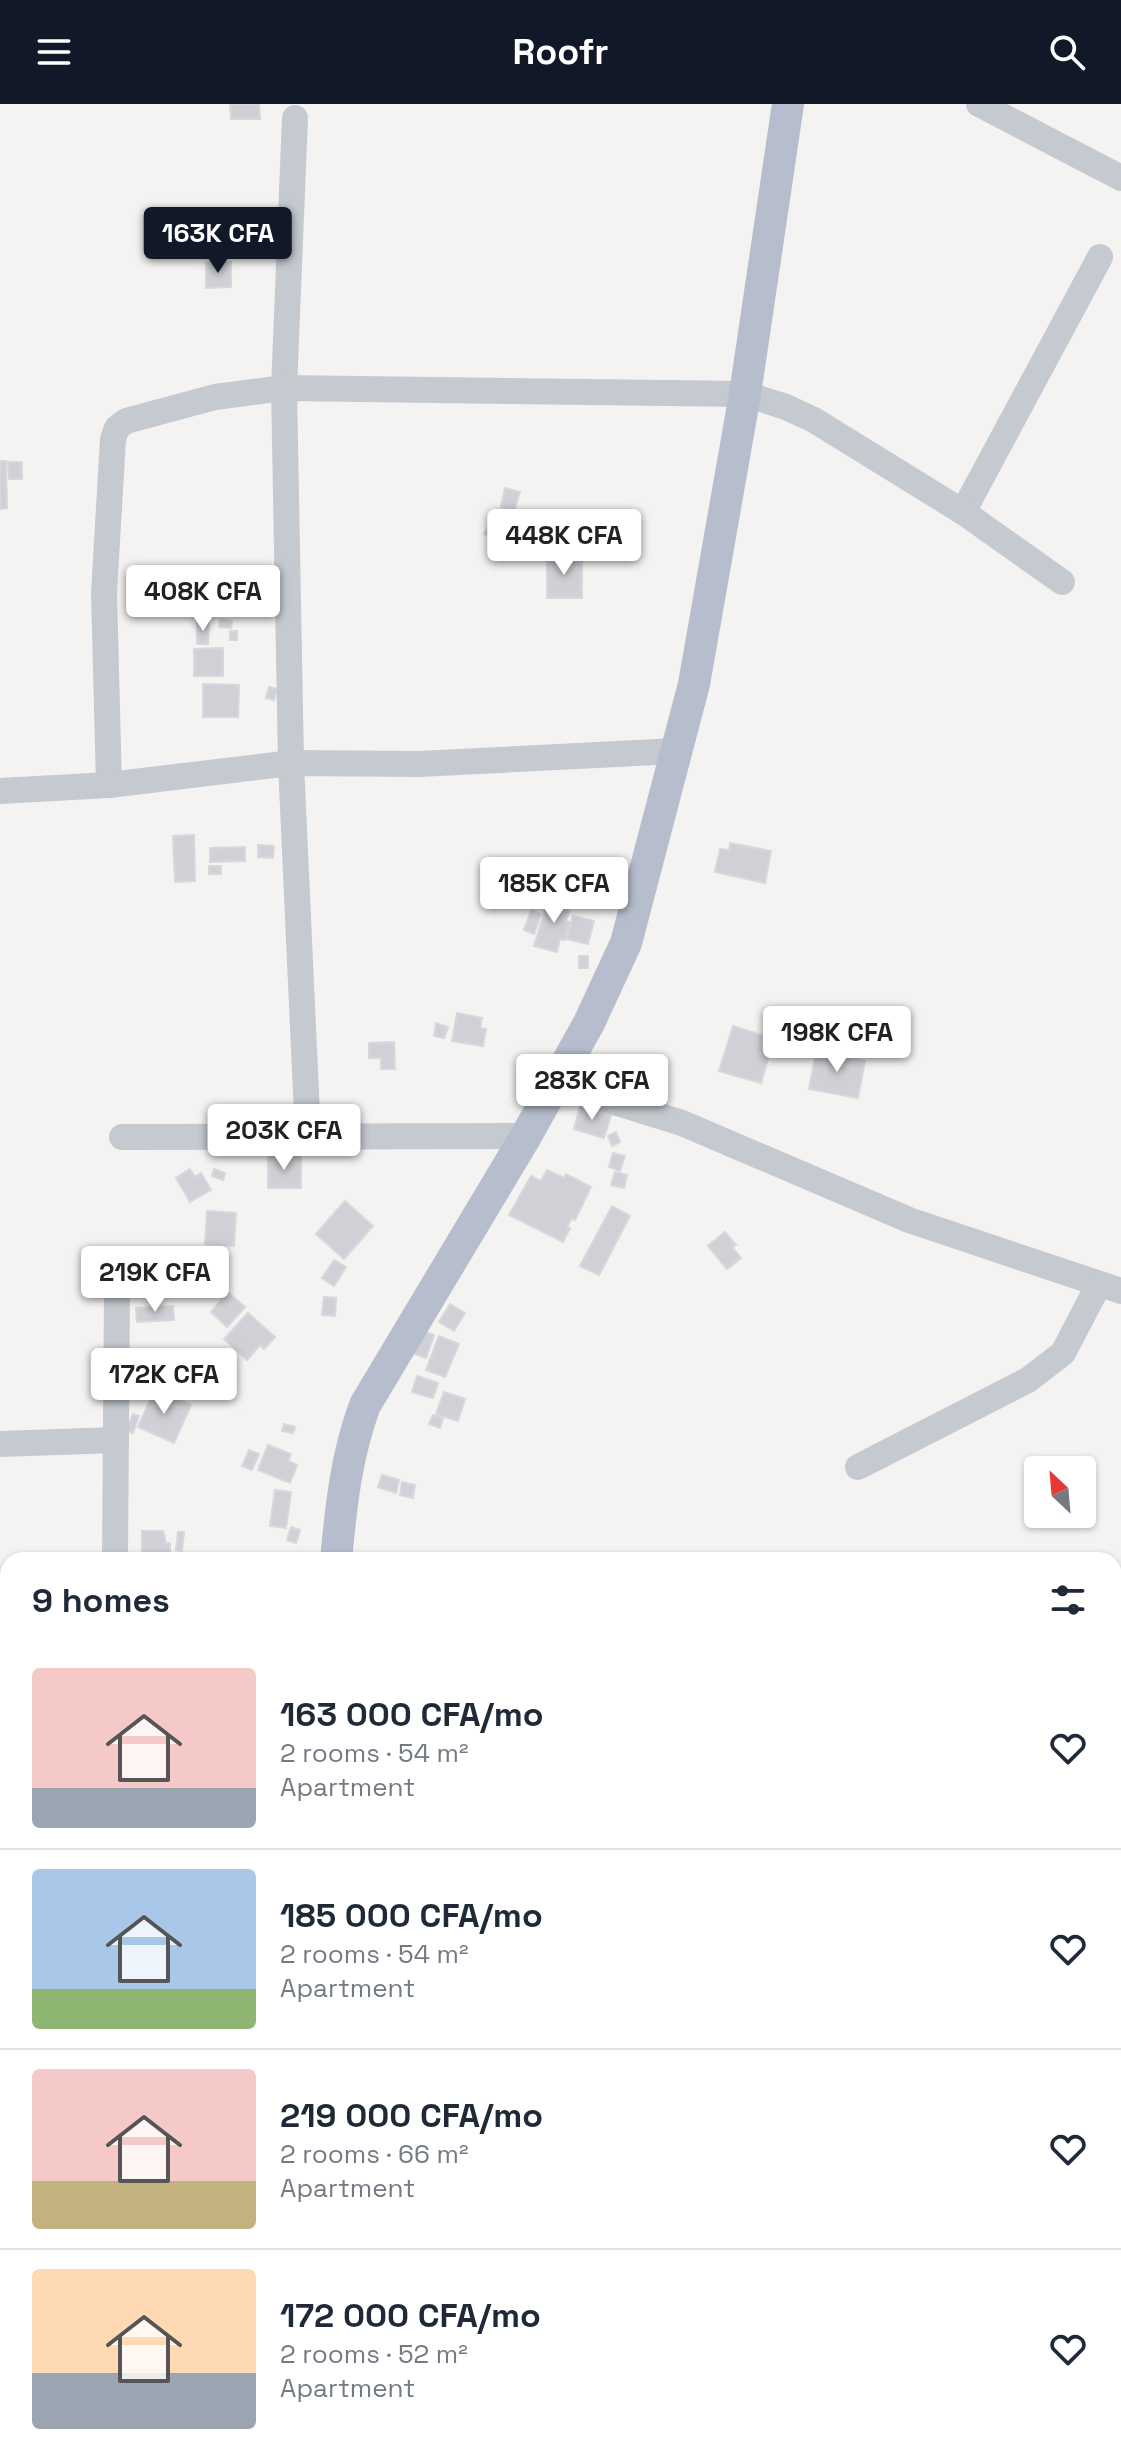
<!DOCTYPE html>
<meta charset="utf-8">
<style>
:root{--surface:#fff;--page:#f2f2f3;--text:#1f2937;--muted:#747a83;--line:#e0e1e3;--accent:#111827}
body{margin:0;font-family:"Space Grotesk",sans-serif;background:var(--page);color:var(--text);height:100vh;display:flex;flex-direction:column;font-size:30px;white-space:nowrap}
*{box-sizing:border-box;margin:0}
p{font-size:26px;color:var(--muted)}
.icon{flex:none;width:44px;height:44px;fill:none;stroke:currentColor;stroke-width:2;stroke-linecap:round;stroke-linejoin:round}
.map{position:relative;flex:1;overflow:hidden}
.details{position:absolute;left:0px;top:1448px;width:1122px;height:912px;display:flex;flex-direction:column;background:var(--surface);border-radius:24px 24px 0 0;box-shadow:0 2px 6px #0004}
.details>*{flex:none}
.needle{width:52px;rotate:334deg}
.tools{position:absolute;left:1024px;top:1352px;display:grid;gap:16px}
.tools a{display:grid;place-items:center;width:72px;height:72px;border-radius:8px;background:var(--surface);box-shadow:0 2px 6px #0004;font-size:40px}
.price{position:absolute;translate:-50% -68px;padding:0 18px;border-radius:8px;background:#fff;color:#222;font-size:26px;line-height:52px;filter:drop-shadow(0 2px 4px #0008)}
.price::after{content:'';position:absolute;left:50%;top:48px;width:24px;height:18px;margin-left:-12px;background:inherit;clip-path:polygon(0 0,100% 0,50% 100%)}
.price.on{background:var(--accent);color:#fff}
ul{padding:0;list-style:none}
li{display:flex;align-items:center;gap:24px;height:200px;padding:0 32px}
li+li{border-top:2px solid var(--line)}
li span{display:grid;place-items:center;flex:none;width:224px;height:160px;border-radius:8px;color:#555}
li>.icon{margin-inline-start:auto}
span .icon{width:96px;height:96px;fill:#fffc;stroke-width:1}
li b{font-size:34px}
h2{display:flex;justify-content:space-between;align-items:center;height:96px;padding:0 32px;font-size:34px}
header{display:flex;justify-content:space-between;align-items:center;height:104px;padding:0 32px;background:var(--accent);color:#fff;font-size:36px;font-weight:700}
.map>svg:first-child{display:block}
.building{fill:#d0d1d6;stroke:#d7d7dc;stroke-width:2}
.lines{fill:none;stroke-linecap:round;stroke-linejoin:round}
.minor{stroke:#c5cad1;stroke-width:26}
.major{stroke:#b6bdcc;stroke-width:32}
</style>
<header><svg class="icon" aria-label="menu" viewBox="0 0 24 24"><path d="M4 6h16M4 12h16M4 18h16"/></svg>Roofr<svg class="icon" aria-label="search" viewBox="0 0 24 24"><circle cx="10" cy="10" r="6"/><path d="M15 15l6 6"/></svg></header>
<div class="map">
<svg width="1121" height="2360" viewBox="0 0 1121 2360">
<rect width="100%" height="100%" fill="#f4f3f2"/>
<g class="building">
<polygon points="230,0 259,0 260,15 231,15"/>
<polygon points="231,158 231,183 206,184 206,159"/>
<polygon points="0,357 6,357 7,404 0,405"/>
<polygon points="8,358 22,358 22,375 9,375"/>
<polygon points="505,384 520,388 514,407 501,403"/>
<polygon points="489,421 498,425 494,435 484,430"/>
<polygon points="592,442 605,444 604,454 590,452"/>
<rect x="547" y="452" width="35" height="42"/>
<polygon points="220,515 232,517 231,524 219,523"/>
<polygon points="197,519 209,519 208,540 197,540"/>
<rect x="230" y="527" width="7" height="9"/>
<polygon points="223,544 223,572 194,572 194,545"/>
<polygon points="203,580 239,581 238,613 203,613"/>
<polygon points="269,583 277,585 274,596 266,594"/>
<polygon points="194,731 195,777 175,778 173,732"/>
<polygon points="730,739 771,747 765,779 715,768 720,745 729,746"/>
<polygon points="258,741 274,742 273,754 258,753"/>
<polygon points="245,743 245,757 210,758 210,744"/>
<polygon points="548,754 578,762 568,795 538,786"/>
<rect x="209" y="762" width="12" height="8"/>
<polygon points="549,793 572,799 566,817 570,818 565,836 560,835 557,848 534,842"/>
<polygon points="531,806 541,810 534,830 524,826"/>
<polygon points="573,812 594,817 588,840 567,835"/>
<rect x="579" y="852" width="9" height="12"/>
<polygon points="457,909 482,914 480,924 486,925 483,942 452,937"/>
<polygon points="436,919 448,923 444,934 434,932"/>
<polygon points="733,922 774,935 761,979 719,967"/>
<polygon points="394,938 395,965 381,965 381,954 369,954 369,939"/>
<polygon points="832,947 852,950 851,954 865,957 858,994 809,985 816,948 831,950"/>
<polygon points="580,1002 611,1011 604,1034 574,1025"/>
<polygon points="616,1028 620,1038 612,1042 608,1032"/>
<polygon points="613,1049 625,1052 620,1067 609,1063"/>
<rect x="268" y="1052" width="33" height="32"/>
<polygon points="190,1065 195,1073 201,1069 211,1086 190,1098 176,1074"/>
<polygon points="214,1065 225,1069 223,1076 212,1072"/>
<polygon points="547,1066 564,1074 566,1070 591,1083 575,1116 572,1114 567,1123 570,1124 563,1138 509,1111 531,1072 541,1077"/>
<polygon points="615,1068 627,1071 624,1084 611,1081"/>
<polygon points="345,1097 373,1122 344,1155 316,1130"/>
<polygon points="612,1102 630,1112 599,1171 580,1162"/>
<polygon points="207,1107 236,1109 234,1142 205,1140"/>
<polygon points="725,1128 736,1141 732,1143 741,1154 727,1165 708,1142"/>
<polygon points="174,1151 192,1151 193,1190 176,1191"/>
<polygon points="127,1152 140,1153 140,1162 127,1161"/>
<polygon points="334,1156 346,1163 334,1182 322,1174"/>
<polygon points="228,1188 245,1203 227,1223 211,1208"/>
<polygon points="324,1193 336,1194 335,1212 322,1211"/>
<polygon points="450,1200 465,1209 454,1227 439,1218"/>
<polygon points="173,1202 174,1216 137,1218 136,1204"/>
<polygon points="248,1209 275,1233 264,1245 260,1241 247,1256 224,1235"/>
<polygon points="420,1226 434,1231 426,1254 412,1249"/>
<polygon points="439,1232 459,1240 445,1273 426,1266"/>
<polygon points="417,1272 438,1279 433,1294 412,1288"/>
<polygon points="155,1285 191,1301 174,1339 138,1323"/>
<polygon points="444,1288 465,1295 458,1317 436,1310"/>
<polygon points="133,1310 139,1312 133,1329 126,1327"/>
<polygon points="433,1311 443,1314 440,1324 429,1320"/>
<polygon points="284,1320 295,1323 293,1329 282,1327"/>
<polygon points="268,1341 291,1350 288,1357 297,1361 290,1379 258,1366"/>
<polygon points="249,1346 259,1350 252,1366 242,1362"/>
<polygon points="382,1371 399,1376 396,1389 378,1383"/>
<polygon points="402,1378 415,1381 413,1394 400,1391"/>
<polygon points="275,1386 291,1388 286,1424 270,1422"/>
<polygon points="291,1423 300,1426 296,1439 287,1436"/>
<polygon points="142,1427 163,1427 166,1439 170,1439 170,1450 142,1450"/>
<polygon points="178,1428 184,1428 182,1447 176,1446"/>
<polygon points="0,1873 8,1873 8,1902 0,1901"/>
<rect x="0" y="1913" width="8" height="23"/>
</g>
<g class="lines">
<g class="minor">
<polyline points="979,0 1121,74"/>
<polyline points="295,14 284,284 291,659 308,1033"/>
<polyline points="963,408 1100,153"/>
<polyline points="109,681 104,489 113,335 117,324 126,317 215,293 284,284 745,290 786,303 814,316 963,408 1062,478"/>
<polyline points="0,687 109,681 291,659 419,660 677,647"/>
<polyline points="554,979 682,1019 909,1116 1121,1187"/>
<polyline points="122,1033 526,1032"/>
<polyline points="0,1340 116,1336"/>
<polyline points="858,1363 1028,1276 1063,1249 1099,1180"/>
<polyline points="115,1456 117,1184"/>
<polyline points="0,1839 8,1839"/>
<polyline points="1114,1858 1121,1853"/>
<polyline points="751,2360 760,2352"/>
</g>
<g class="major">
<path d="M336 1456C341 1403 346 1352 365 1301L526 1032 589 919 626 839 694 580 745 290 788 0"/>
<polyline points="274,2360 276,2352"/>
</g>
</g>
</svg>
<div class="tools">
<a><svg class="needle" viewBox="-14 -14 28 28"><path d="M0-13l5 13h-10z" fill="#e53935"/><path d="M0 13l5-13h-10z" fill="#747a83"/></svg></a>
</div>
<b class="price on" style="left:218px;top:171px">163K CFA</b>
<b class="price" style="left:564px;top:473px">448K CFA</b>
<b class="price" style="left:203px;top:529px">408K CFA</b>
<b class="price" style="left:554px;top:821px">185K CFA</b>
<b class="price" style="left:837px;top:970px">198K CFA</b>
<b class="price" style="left:592px;top:1018px">283K CFA</b>
<b class="price" style="left:284px;top:1068px">203K CFA</b>
<b class="price" style="left:155px;top:1210px">219K CFA</b>
<b class="price" style="left:164px;top:1312px">172K CFA</b>
<section class="details">
<h2>9 homes<svg class="icon" aria-label="filters" viewBox="0 0 24 24"><path d="M4 7h16M4 17h16"/><circle cx="9" cy="7" r="2"/><circle cx="15" cy="17" r="2"/></svg></h2>
<ul>
<li><span style="background:linear-gradient(#f6c9c9 75%,#9aa5b1 0)"><svg class="icon" aria-label="home" viewBox="0 0 24 24"><path d="M3 11l9-7 9 7M6 9v11h12V9"/></svg></span><div><b>163 000 CFA/mo</b><p>2 rooms · 54 m²</p><p>Apartment</p></div><svg class="icon" aria-label="heart" viewBox="0 0 24 24"><path d="M12 20l-8-8c-3-5 5-10 8-4 3-6 11-1 8 4z"/></svg></li>
<li><span style="background:linear-gradient(#a9c7e8 75%,#8fb573 0)"><svg class="icon" aria-label="home" viewBox="0 0 24 24"><path d="M3 11l9-7 9 7M6 9v11h12V9"/></svg></span><div><b>185 000 CFA/mo</b><p>2 rooms · 54 m²</p><p>Apartment</p></div><svg class="icon" aria-label="heart" viewBox="0 0 24 24"><path d="M12 20l-8-8c-3-5 5-10 8-4 3-6 11-1 8 4z"/></svg></li>
<li><span style="background:linear-gradient(#f6c9c9 70%,#c2b280 0)"><svg class="icon" aria-label="home" viewBox="0 0 24 24"><path d="M3 11l9-7 9 7M6 9v11h12V9"/></svg></span><div><b>219 000 CFA/mo</b><p>2 rooms · 66 m²</p><p>Apartment</p></div><svg class="icon" aria-label="heart" viewBox="0 0 24 24"><path d="M12 20l-8-8c-3-5 5-10 8-4 3-6 11-1 8 4z"/></svg></li>
<li><span style="background:linear-gradient(#ffd9b3 65%,#9aa5b1 0)"><svg class="icon" aria-label="home" viewBox="0 0 24 24"><path d="M3 11l9-7 9 7M6 9v11h12V9"/></svg></span><div><b>172 000 CFA/mo</b><p>2 rooms · 52 m²</p><p>Apartment</p></div><svg class="icon" aria-label="heart" viewBox="0 0 24 24"><path d="M12 20l-8-8c-3-5 5-10 8-4 3-6 11-1 8 4z"/></svg></li>
</ul>
</section>
</div>
